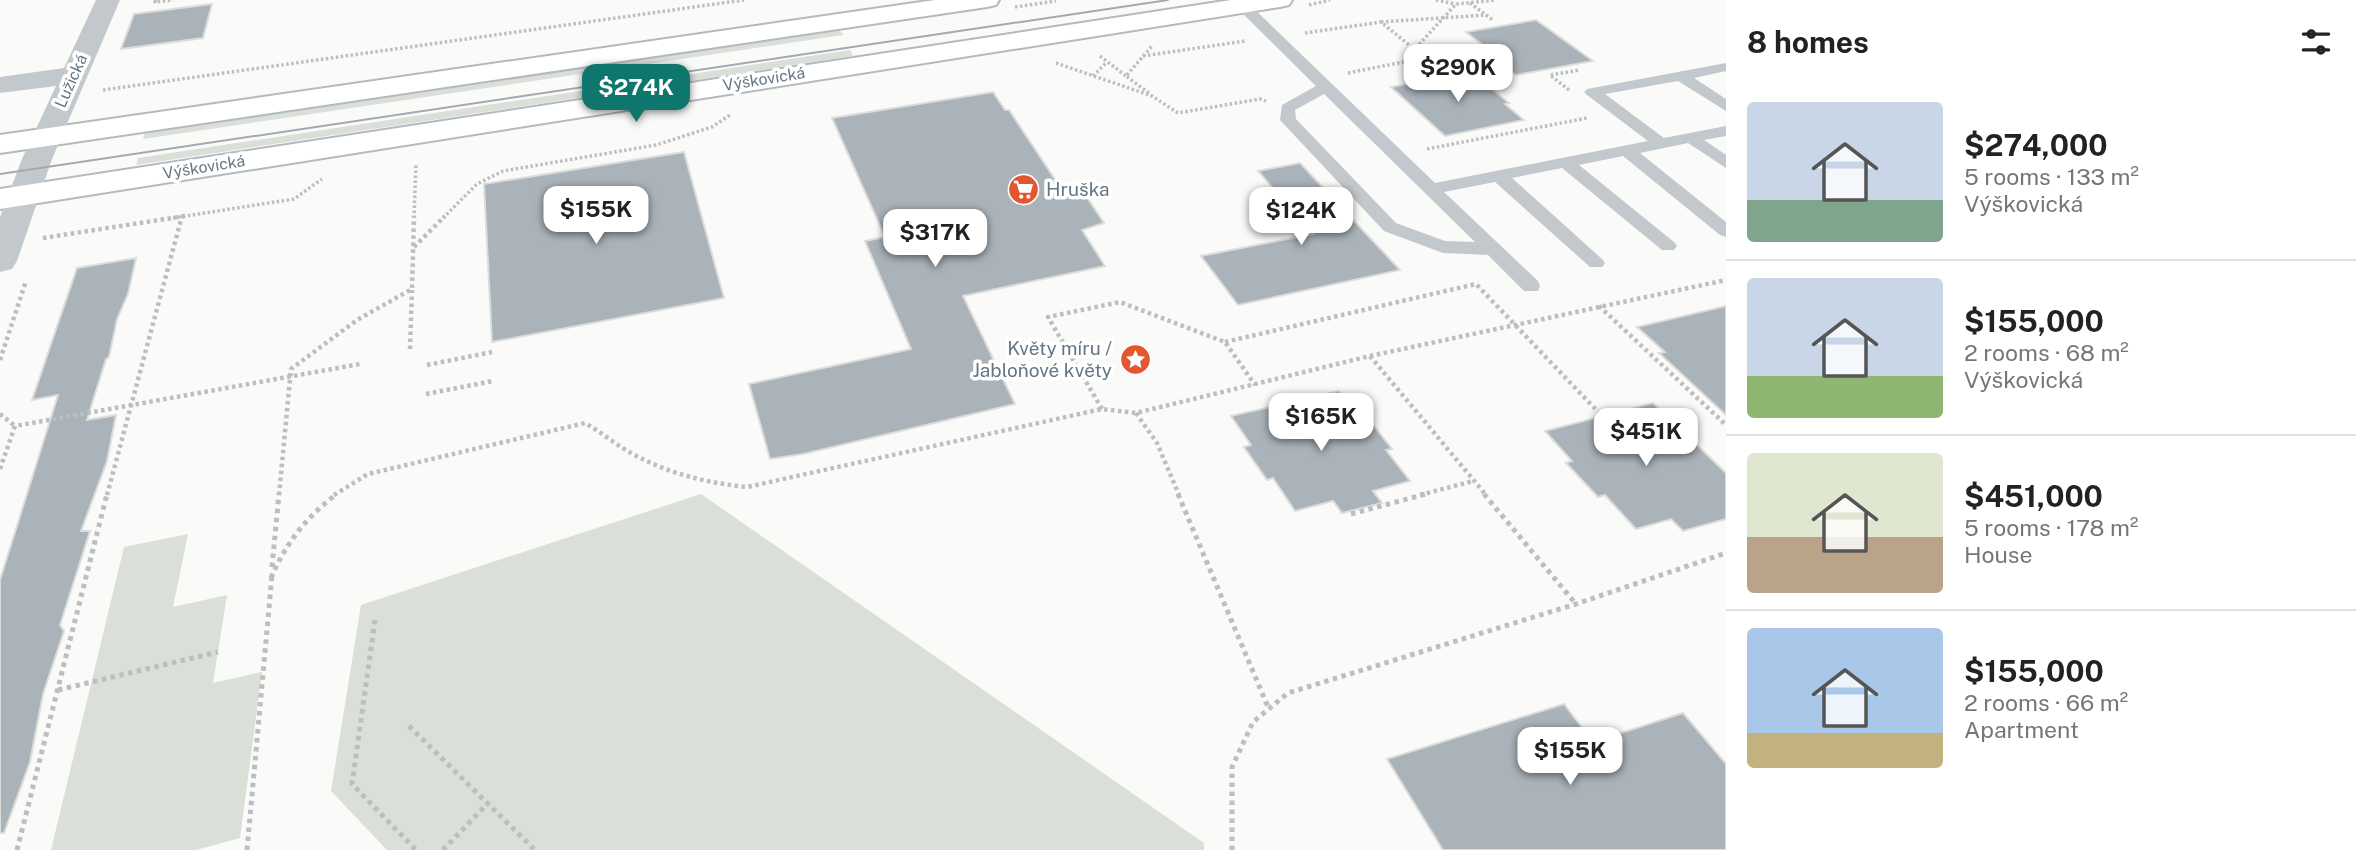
<!DOCTYPE html>
<meta charset="utf-8">
<style>
:root{--surface:#fff;--page:#f6f6f6;--text:#222;--muted:#767676;--line:#e0e0e0;--accent:#0f766e}
body{margin:0;font-family:"Public Sans",sans-serif;background:var(--page);color:var(--text);height:100vh;display:flex;flex-direction:column;font-size:26px;white-space:nowrap}
*{box-sizing:border-box;margin:0}
p{font-size:23px;color:var(--muted)}
.icon{flex:none;width:38px;height:38px;fill:none;stroke:currentColor;stroke-width:2;stroke-linecap:round;stroke-linejoin:round}
.map{position:relative;flex:1;overflow:hidden}
.side{display:flex;flex-direction:column;background:var(--surface);width:630px}
.side>*{flex:none}
.price{position:absolute;translate:-50% -60px;padding:0 16px;border-radius:14px;background:#fff;color:#222;font-size:23px;line-height:46px;filter:drop-shadow(0 2px 4px #0008)}
.price::after{content:'';position:absolute;left:50%;top:42px;width:21px;height:16px;margin-left:-10px;background:inherit;clip-path:polygon(0 0,100% 0,50% 100%)}
.price.selected{background:var(--accent);color:#fff}
ul{padding:0;list-style:none}
li{display:flex;align-items:center;gap:21px;height:175px;padding:0 21px}
li+li{border-top:2px solid var(--line)}
li span{display:grid;place-items:center;flex:none;width:196px;height:140px;border-radius:7px;color:#555}
li>.icon{margin-inline-start:auto}
span .icon{width:84px;height:84px;fill:#fffc;stroke-width:1}
li b{font-size:30px}
h2{display:flex;justify-content:space-between;align-items:center;height:84px;padding:0 21px;font-size:30px}
main{display:flex;flex:1;min-height:0}
.map>svg:first-child{display:block}
.green{fill:#dadfd7}
.building{fill:#aab3b9;stroke:#dcdcda;stroke-width:2}
.lines{fill:none;stroke-linecap:round;stroke-linejoin:round}
.secondary-casing{stroke:#b3babf;stroke-width:4}
.path-far2{stroke:#bbbfc2;stroke-width:3.5;stroke-dasharray:2.5 2.5;stroke-linecap:butt}
.path-far1{stroke:#bbbfc2;stroke-width:4.5;stroke-dasharray:3.5 3.5;stroke-linecap:butt}
.path{stroke:#bbbfc2;stroke-width:5;stroke-dasharray:4.5 4.5;stroke-linecap:butt}
.lane{fill:#c3c8cc;fill-rule:evenodd}
.street{fill:#c3c8cc;fill-rule:evenodd}
.secondary{fill:#fff;fill-rule:evenodd}
.tram{stroke:#a2aab0;stroke-width:2}
.labels{text-anchor:middle;dominant-baseline:central;stroke-width:7;stroke-linejoin:round;paint-order:stroke}
.far-street-label{font-size:16px;fill:#657683;stroke:#fff}
.poi-label{font-size:19px;fill:#657683;stroke:#fff;text-anchor:start}
</style>
<main>
<div class="map">
<svg width="1726" height="850" viewBox="0 0 1726 850">
<rect width="100%" height="100%" fill="#fafaf8"/>
<g class="green">
<polygon points="840,30 843,35 143,139 145,133"/>
<polygon points="850,50 853,56 136,165 138,158"/>
<polygon points="701,494 1204,843 1204,850 387,850 331,791 361,605"/>
<polygon points="188,534 173,607 227,595 213,683 262,672 240,838 196,850 51,850 124,547"/>
</g>
<g class="building">
<polygon points="212,4 203,38 121,49 134,14"/>
<polygon points="1536,20 1593,61 1516,75 1478,46 1483,45 1466,32"/>
<polygon points="1471,72 1509,103 1505,104 1524,120 1445,136 1391,87"/>
<polygon points="993,92 1005,110 1009,110 1060,187 1078,184 1104,223 1082,230 1105,266 963,296 1015,404 803,454 770,459 749,384 911,349 865,241 885,237 832,118"/>
<polygon points="684,152 724,298 492,342 484,184"/>
<polygon points="1300,163 1400,270 1238,305 1201,256 1313,234 1258,171"/>
<polygon points="136,258 128,294 117,319 109,357 106,359 87,420 116,415 107,461 81,531 90,531 60,625 64,631 43,694 30,762 4,833 0,833 0,580 58,395 32,400 77,268"/>
<polygon points="1726,306 1726,415 1659,353 1665,352 1637,327"/>
<polygon points="1339,391 1360,418 1367,417 1392,449 1386,450 1410,481 1373,491 1382,503 1342,513 1333,501 1295,511 1273,478 1267,480 1244,447 1251,445 1231,416"/>
<polygon points="1653,403 1726,473 1726,519 1683,531 1671,519 1636,529 1605,495 1598,497 1566,463 1572,461 1545,431"/>
<polygon points="1564,704 1593,742 1683,713 1726,764 1726,850 1443,850 1387,759"/>
</g>
<g class="lines">
<defs>
<g id="secondary">
<polygon points="935,0 999,0 996,5 987,7 0,153 0,135"/>
<polygon points="1231,0 1292,0 1289,5 1280,7 0,209 0,189"/>
</g>
</defs>
<use href="#secondary" class="secondary-casing"/>
<g class="path-far2">
<polyline points="156,0 155,2 173,0"/>
<polyline points="1436,0 1456,4"/>
<polyline points="1470,3 1494,21"/>
<polyline points="1309,5 1330,0"/>
<polyline points="1015,7 1056,1"/>
<polyline points="1381,22 1486,15"/>
<polyline points="1305,33 1381,22 1414,49"/>
<polyline points="1100,56 1126,76"/>
<polyline points="1143,56 1245,41"/>
<polyline points="1403,62 1424,80"/>
<polyline points="1056,63 1152,96 1178,113 1260,99 1266,101"/>
<polyline points="1348,73 1403,62 1456,4 1496,0"/>
<polyline points="1093,76 1107,62"/>
<polyline points="103,90 744,0"/>
<polyline points="1569,90 1550,75 1580,70"/>
<polyline points="1149,93 1126,76 1152,46"/>
<polyline points="1427,149 1587,118"/>
<polyline points="173,218 294,199 322,179"/>
<polyline points="414,218 416,163"/>
<polyline points="443,218 477,184 503,171 656,145 712,127 730,115"/>
</g>
<g class="path-far1">
<polyline points="43,238 185,216"/>
<polyline points="414,247 445,216"/>
<polyline points="1599,306 1726,425"/>
<polyline points="1225,342 1476,284 1602,416"/>
<polyline points="410,349 412,290"/>
<polyline points="1370,356 1486,495"/>
<polyline points="0,360 26,281"/>
<polyline points="427,365 492,352"/>
<polyline points="426,394 493,381"/>
<polyline points="1102,409 1048,317 1120,302 1225,342 1255,385"/>
<polyline points="1136,413 1157,443 1179,495"/>
<polyline points="0,414 15,426"/>
<polyline points="0,469 15,426 360,364"/>
<polyline points="107,495 182,216"/>
<polyline points="279,495 291,369 357,320 412,289 414,216"/>
<path d="M334 495 368 474 585 423C601 432 615 444 631 453 667 473 706 483 747 487L1102 409 1136 413 1370 356 1726 280"/>
<polyline points="1420,495 1473,481"/>
</g>
<g class="path">
<polyline points="1178,494 1268,707"/>
<polyline points="1484,494 1576,604"/>
<polyline points="1351,514 1426,494"/>
<polyline points="272,567 279,494"/>
<path d="M271 578C286 543 306 517 337 494"/>
<polyline points="375,620 352,784 416,850"/>
<polyline points="58,690 218,652"/>
<polyline points="409,726 535,850"/>
<polyline points="17,850 107,494"/>
<polyline points="247,850 272,575"/>
<polyline points="443,850 488,803"/>
<polyline points="1232,850 1232,767 1253,722 1288,693 1576,604 1726,553"/>
</g>
<path class="lane" d="M1242 1 1247 2 1435 183 1648 141 1587 95 1584 92 1587 89 1726 63V71L1694 78 1726 99V111L1678 81 1605 94 1664 138 1726 126V136L1704 140 1726 155V168L1688 143 1640 153 1726 222V237L1720 235 1623 156 1579 165 1674 242 1677 246 1674 250H1662L1562 168 1512 178 1602 259 1605 263 1602 267H1590L1495 182 1444 192 1538 281 1540 286 1538 291H1524L1488 255 1443 253 1384 231 1280 120 1282 105 1316 86 1237 8V2ZM1324 94 1475 242 1445 241 1396 223 1296 119 1295 110Z"/>
<polygon class="street" points="96,0 120,0 52,159 17,261 12,269 0,272 0,217 22,159 56,86 0,93 0,77 64,68"/>
<use href="#secondary" class="secondary"/>
<polyline class="tram" points="0,174 1168,0"/>
</g>
<defs>
<symbol id="supermarket-disc" viewBox="-11 -11 22 22"><circle r="9.5" fill="#e4572e" stroke="#fff"/><path d="M-6-5.5h2.5l.6 2H6L4.5 2H-2.5L-4.4-4H-6ZM-1.5 3.2a1.3 1.3 0 1 0 .1 0ZM3 3.2a1.3 1.3 0 1 0 .1 0Z" fill="#fff"/></symbol>
<symbol id="sight-disc" viewBox="-11 -11 22 22"><circle r="9.5" fill="#e4572e" stroke="#fff"/><path d="M0-6L1.8-2.2L6-1.7L2.9 1.2L3.7 5.4L0 3.3L-3.7 5.4L-2.9 1.2L-6-1.7L-1.8-2.2Z" fill="#fff"/></symbol>
</defs>
<g fill-rule="evenodd">
<use href="#supermarket-disc" x="1006" y="172" width="35" height="35"/>
<use href="#sight-disc" x="1118" y="342" width="35" height="35"/>
</g>
<g class="labels">
<g class="far-street-label">
<text transform="translate(764 79) rotate(-9)">Výškovická</text>
<text transform="translate(71 81) rotate(-66)">Lužická</text>
<text transform="translate(204 167) rotate(-9)">Výškovická</text>
</g>
<g class="poi-label">
<text x="1046" y="189">Hruška</text>
<text x="1112" y="348" text-anchor="end">Květy míru /<tspan x="1112" dy="22">Jabloňové květy</tspan></text>
</g>
</g>
</svg>
<b class="price" style="left:1458px;top:104px">$290K</b>
<b class="price selected" style="left:636px;top:124px">$274K</b>
<b class="price" style="left:596px;top:246px">$155K</b>
<b class="price" style="left:1301px;top:247px">$124K</b>
<b class="price" style="left:935px;top:269px">$317K</b>
<b class="price" style="left:1321px;top:453px">$165K</b>
<b class="price" style="left:1646px;top:468px">$451K</b>
<b class="price" style="left:1570px;top:787px">$155K</b>
</div>
<section class="side">
<h2>8 homes<svg class="icon" aria-label="filters" viewBox="0 0 24 24"><path d="M4 7h16M4 17h16"/><circle cx="9" cy="7" r="2"/><circle cx="15" cy="17" r="2"/></svg></h2>
<ul>
<li><span style="background:linear-gradient(#c9d6e8 70%,#7fa58c 0)"><svg class="icon" aria-label="home" viewBox="0 0 24 24"><path d="M3 11l9-7 9 7M6 9v11h12V9"/></svg></span><div><b>$274,000</b><p>5 rooms · 133 m²</p><p>Výškovická</p></div></li>
<li><span style="background:linear-gradient(#c9d6e8 70%,#8fb573 0)"><svg class="icon" aria-label="home" viewBox="0 0 24 24"><path d="M3 11l9-7 9 7M6 9v11h12V9"/></svg></span><div><b>$155,000</b><p>2 rooms · 68 m²</p><p>Výškovická</p></div></li>
<li><span style="background:linear-gradient(#dfe7d0 60%,#b9a48a 0)"><svg class="icon" aria-label="home" viewBox="0 0 24 24"><path d="M3 11l9-7 9 7M6 9v11h12V9"/></svg></span><div><b>$451,000</b><p>5 rooms · 178 m²</p><p>House</p></div></li>
<li><span style="background:linear-gradient(#a9c7e8 75%,#c2b280 0)"><svg class="icon" aria-label="home" viewBox="0 0 24 24"><path d="M3 11l9-7 9 7M6 9v11h12V9"/></svg></span><div><b>$155,000</b><p>2 rooms · 66 m²</p><p>Apartment</p></div></li>
</ul>
</section>
</main>
